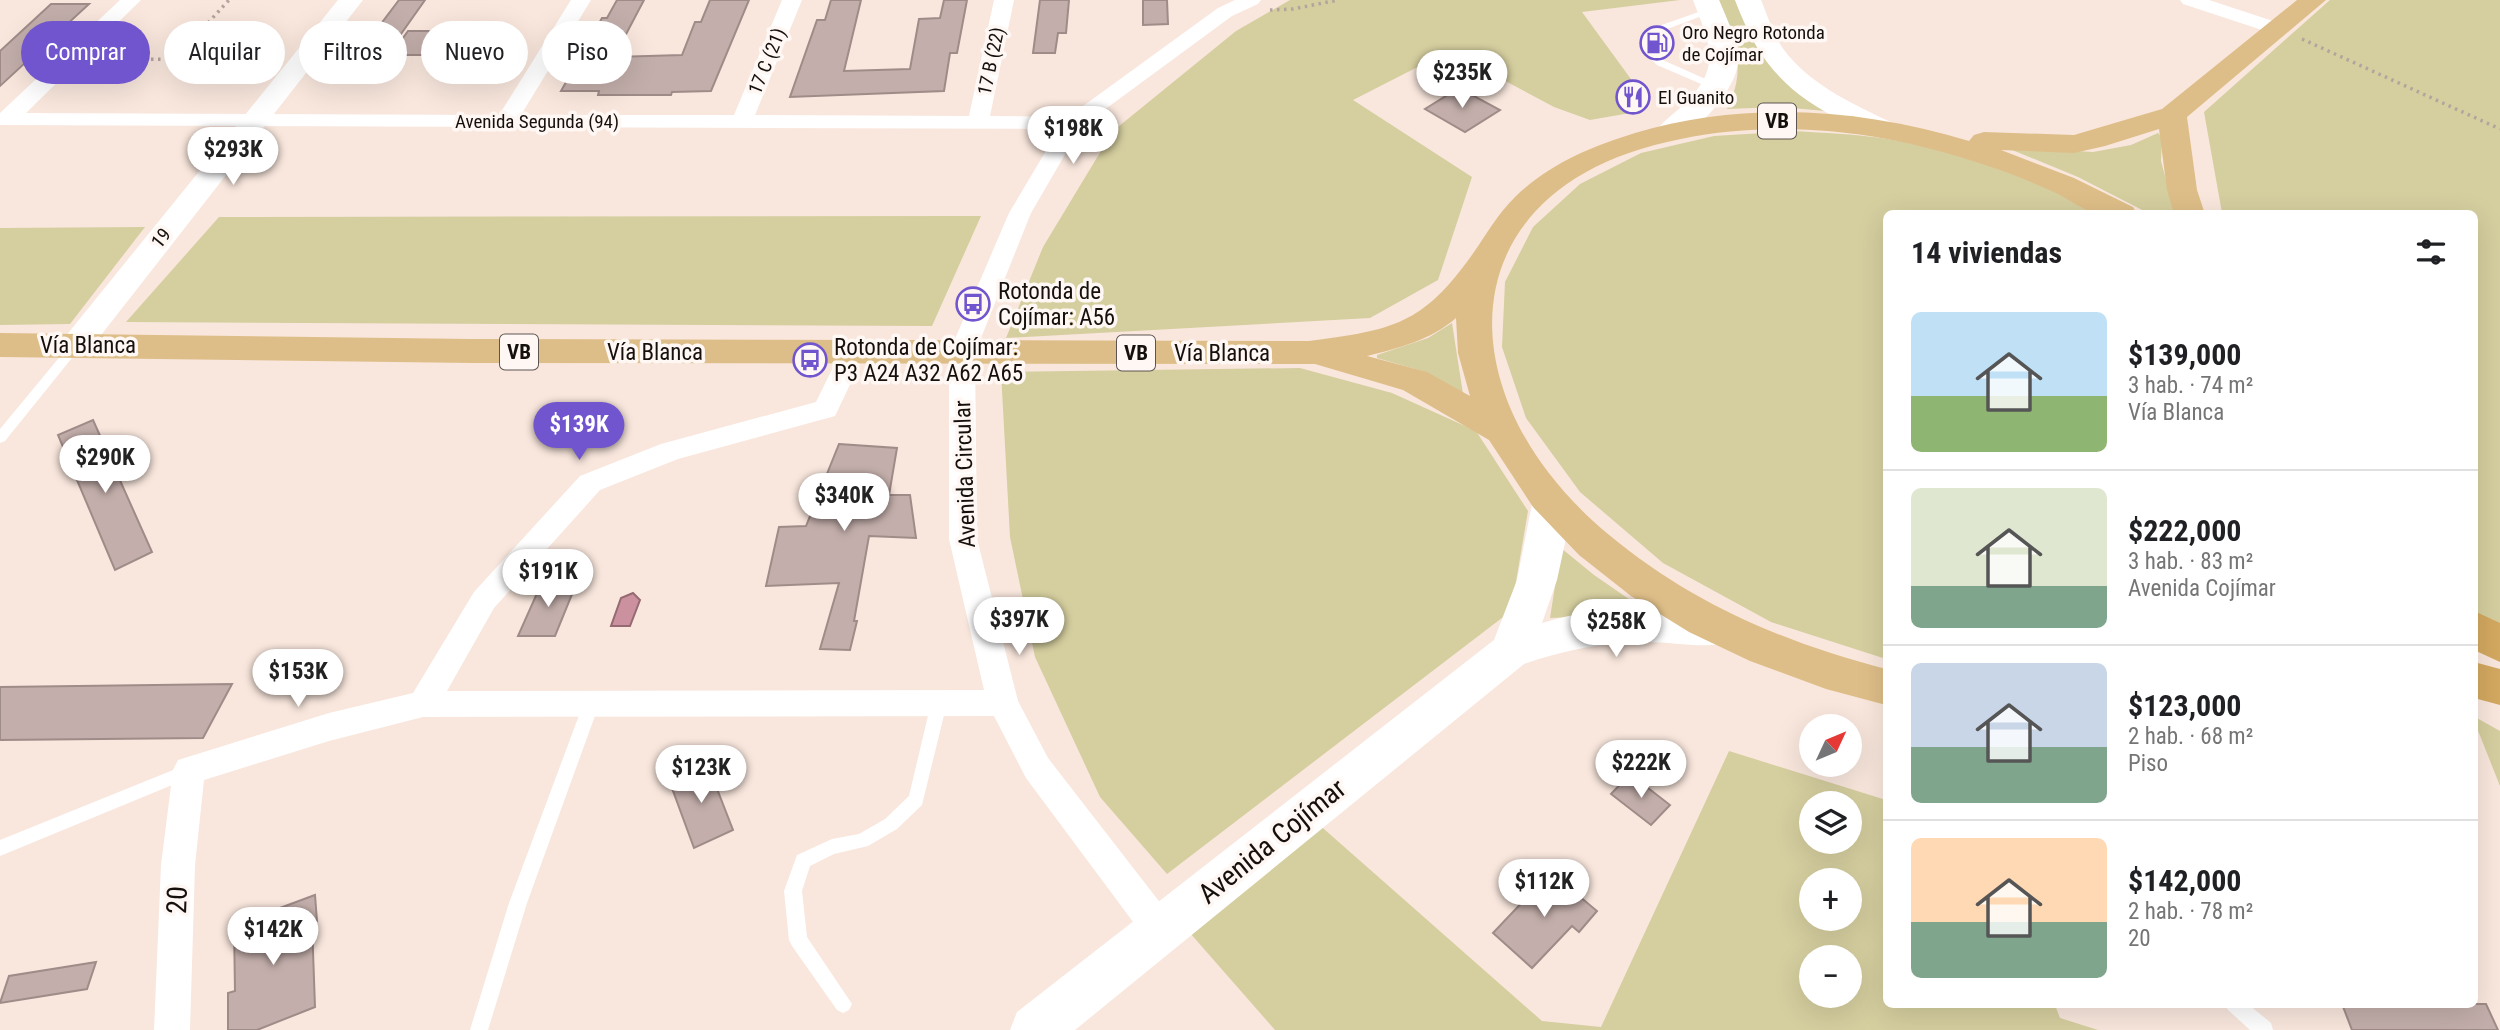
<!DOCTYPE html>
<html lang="es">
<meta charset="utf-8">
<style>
:root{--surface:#fff;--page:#f6f6f6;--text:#202124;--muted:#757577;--line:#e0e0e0;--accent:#7155ce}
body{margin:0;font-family:"Roboto Condensed",sans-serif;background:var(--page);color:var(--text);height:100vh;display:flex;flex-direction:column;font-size:26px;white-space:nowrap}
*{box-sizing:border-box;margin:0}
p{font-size:23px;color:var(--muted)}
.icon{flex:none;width:38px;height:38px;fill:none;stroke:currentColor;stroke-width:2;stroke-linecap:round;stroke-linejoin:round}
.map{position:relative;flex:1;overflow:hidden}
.panel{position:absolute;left:1883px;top:210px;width:595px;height:798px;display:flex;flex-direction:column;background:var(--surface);border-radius:10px;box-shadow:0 7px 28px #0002}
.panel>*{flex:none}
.banner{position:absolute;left:21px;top:21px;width:665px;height:63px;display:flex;gap:14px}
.needle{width:46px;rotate:46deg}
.controls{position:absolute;left:1799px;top:714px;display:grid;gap:14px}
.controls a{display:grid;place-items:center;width:63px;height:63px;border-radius:50%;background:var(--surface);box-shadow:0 7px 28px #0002;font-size:35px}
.price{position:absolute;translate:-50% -60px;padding:0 16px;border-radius:24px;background:#fff;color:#222;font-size:23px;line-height:46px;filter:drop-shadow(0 2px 4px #0008)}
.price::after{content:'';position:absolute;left:50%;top:42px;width:21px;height:16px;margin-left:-10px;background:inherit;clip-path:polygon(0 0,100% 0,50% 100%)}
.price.current{background:var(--accent);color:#fff}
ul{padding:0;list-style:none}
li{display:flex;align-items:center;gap:21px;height:175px;padding:0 28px}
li+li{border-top:2px solid var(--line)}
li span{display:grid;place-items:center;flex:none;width:196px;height:140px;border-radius:10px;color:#555}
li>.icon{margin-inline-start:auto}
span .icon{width:84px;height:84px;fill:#fffc;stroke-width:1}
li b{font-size:30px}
h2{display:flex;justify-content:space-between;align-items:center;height:84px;padding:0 28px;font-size:30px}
.tag{padding:0 24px;border-radius:32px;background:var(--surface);box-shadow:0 7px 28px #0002;font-size:24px;line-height:63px}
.tag.current{background:var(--accent);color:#fff}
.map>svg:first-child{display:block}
.green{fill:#d5ce9f;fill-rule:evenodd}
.water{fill:#cb919f;stroke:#956a73;stroke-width:2}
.building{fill:#c3aeab;stroke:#9f8b88;stroke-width:2}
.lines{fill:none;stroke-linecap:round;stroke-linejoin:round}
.path{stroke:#b3a49d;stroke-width:3.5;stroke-dasharray:2.5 4.5;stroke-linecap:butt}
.service{fill:#fff;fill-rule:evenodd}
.minor{fill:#fff;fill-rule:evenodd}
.tertiary{fill:#fff;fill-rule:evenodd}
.secondary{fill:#fff;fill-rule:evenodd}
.primary{fill:#debe88;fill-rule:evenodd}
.trunk{fill:#d3a860;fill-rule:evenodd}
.labels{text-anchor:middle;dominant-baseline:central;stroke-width:7;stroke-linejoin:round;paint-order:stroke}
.far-poi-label{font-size:19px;fill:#16100d;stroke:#fef7f3;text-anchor:start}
.far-street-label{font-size:19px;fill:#16100d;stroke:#fef7f3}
.shield{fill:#fef7f3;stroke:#5c5552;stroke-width:2}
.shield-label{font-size:21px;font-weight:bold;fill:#16100d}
.poi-label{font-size:23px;fill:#16100d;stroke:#fef7f3;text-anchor:start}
.street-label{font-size:23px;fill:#16100d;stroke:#fef7f3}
.near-street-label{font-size:28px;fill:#16100d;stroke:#fef7f3}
</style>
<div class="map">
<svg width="2500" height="1030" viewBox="0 0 2500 1030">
<rect width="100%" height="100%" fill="#f9e7dd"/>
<g class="green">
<polygon points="1290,0 1680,0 1582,12 1636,86 1630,113 1590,120 1554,107 1449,51 1353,100 1472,177 1438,280 1370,318 1006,338 1043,247 1113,131 1236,31"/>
<path d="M1719 0H1735L1754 41 1826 111 1780 107 1727 109C1748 67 1734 41 1719 0Z"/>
<polygon points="2330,0 2500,0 2500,629 2475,616 2474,214 2222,213 2204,112"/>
<path d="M1795 131C1824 133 1853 134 1881 138 1957 149 2032 177 2099 213L1886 214V659L1771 622 1663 563 1580 492 1526 418 1502 347 1505 282 1533 227 1580 184 1641 153 1714 136Z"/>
<polygon points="2158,133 2162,138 2161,161 2175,213 2148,213 2078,177 2005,147 2093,152 2131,145"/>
<polygon points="981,216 932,326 126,322 219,217"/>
<polygon points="145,227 70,324 0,325 0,228"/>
<polygon points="1452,323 1463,394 1422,371 1377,358 1377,355 1428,338"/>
<polygon points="1300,368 1392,393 1476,431 1528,511 1511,611 1167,874 1100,797 1035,657 1010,537 1001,372"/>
<polygon points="1561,548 1594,575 1639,606 1636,608 1642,614 1550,618"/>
<polygon points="2475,717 2500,731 2500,786 2475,723"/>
<path d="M1729 751 1886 800V1004L2055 1005 2060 1018 2098 1030H1275L1183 925 1316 822 1542 1021 1601 1027ZM1811 803H1850V842H1811ZM1811 880H1850V919H1811ZM1811 957H1850V996H1811Z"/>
</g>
<polygon class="water" points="633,593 640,600 630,626 611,626 621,598"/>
<g class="building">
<polygon points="399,0 425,0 396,41 368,41"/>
<polygon points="617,0 644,0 614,57 682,55 695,22 701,22 710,0 749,0 711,91 672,92 671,95 598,95 599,91 561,91 602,18 607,18"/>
<polygon points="831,0 861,0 844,71 910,69 919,19 940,18 944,0 967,0 957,53 950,53 944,91 790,97 817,20 825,20"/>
<polygon points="1040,0 1069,0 1066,33 1058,33 1055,53 1033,53"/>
<polygon points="1143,0 1167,0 1168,24 1143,25"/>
<polygon points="51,4 89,4 0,86 0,51"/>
<polygon points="408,31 442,31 424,55 391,55"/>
<polygon points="1459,88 1500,110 1465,132 1425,109"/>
<polygon points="93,420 152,552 115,570 58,435"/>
<polygon points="839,444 897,448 889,495 910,495 916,538 869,536 854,621 857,621 850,650 820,649 839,583 766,586 779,527 806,526"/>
<polygon points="542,582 577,582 555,636 518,636"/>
<polygon points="232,684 203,738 0,740 0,687"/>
<polygon points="707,763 733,830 694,848 669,780"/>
<polygon points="1630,774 1670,805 1651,825 1611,794"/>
<polygon points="1548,870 1597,911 1579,932 1572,926 1532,968 1493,933 1532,892 1529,890"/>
<polygon points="315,895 317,921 312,923 315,1007 257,1030 228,1030 228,993 235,991 234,925"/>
<polygon points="96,962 87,989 0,1003 9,976"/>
<polygon points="2342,1004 2486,1004 2498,1030 2352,1030"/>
</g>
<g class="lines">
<g class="path">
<polyline points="1270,10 1293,9 1338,0"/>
<polyline points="2302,39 2500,129"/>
<polyline points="102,59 271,60"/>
<polyline points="175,59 229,0"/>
</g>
<g class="service">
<polygon points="1707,9 1715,11 1662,31 1651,41 1651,49 1665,61 1719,85 1720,87 1715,90 1657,65 1641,50 1641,40 1656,27"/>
<polygon points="76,341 82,345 80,348 5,441 0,443 0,429 72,342"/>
<polygon points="592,695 598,697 600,702 527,903 488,1030 470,1030 509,903 584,702 586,697"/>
<polygon points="939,696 945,698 947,703 922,805 897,829 868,846 834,854 810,866 802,891 807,937 852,1004 849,1010 843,1013 837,1010 792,946 789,940 784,891 797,855 832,839 859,834 885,819 909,796 931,703 933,698"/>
<polygon points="188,764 194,766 196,771 194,776 0,856 0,840"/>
<polygon points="2225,1004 2248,1004 2271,1023 2273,1030 2250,1030 2228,1010"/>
</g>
<g class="minor">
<polygon points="120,0 141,0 26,113 499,115 571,0 591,0 521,115 734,115 782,0 802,0 755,115 969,116 994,0 1014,0 990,116 1068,117 1218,8 1235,0 1261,0 1258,4 1232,16 1081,127 1031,213 975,353 977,539 1018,701 1048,758 1172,918 1178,930 1172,942 1160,947 1148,942 1026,778 994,716 423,717 329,741 204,780 195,865 190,1030 154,1030 161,865 173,770 178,760 329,713 413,693 474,592 580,476 661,444 816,402 843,347 852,344 861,347 865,353 835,416 678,459 600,490 494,608 447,691 984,690 949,539 949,353 1009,213 1059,129 0,125 0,113"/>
<polygon points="2180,0 2209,0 2285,25 2288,29 2278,35 2271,33 2183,4"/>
</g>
<polygon class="tertiary" points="338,0 363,0 87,353 76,356 65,353 60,345 65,337"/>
<g class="secondary">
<path d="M1693 0H1719C1727 19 1738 41 1738 62 1737 87 1702 126 1681 138 1674 142 1667 140 1660 138L1655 132C1663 121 1674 114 1683 105 1723 68 1710 45 1693 0Z"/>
<path d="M1735 0H1761C1767 14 1771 28 1778 41 1802 81 1852 104 1893 123L1898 129 1893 135C1876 139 1863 131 1848 124 1786 93 1759 64 1735 0Z"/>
<path d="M1551 489 1565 494 1570 504 1565 543 1557 580 1542 623C1600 605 1660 607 1720 612L1735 617 1741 629 1735 641C1708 650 1676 642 1648 642 1604 642 1564 650 1524 664L1075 1030H1010L1017 1012 1494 640 1517 580 1532 504 1537 494Z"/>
</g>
<path class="primary" d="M2297 0H2326L2187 117 2197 190 2205 214H2174L2167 190 2159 129 2105 146 2074 153 2001 150 2074 178 2133 207 2137 214C2125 214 2110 216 2097 214 2084 211 2069 199 2056 193 2034 183 2011 173 1988 166 1889 132 1784 118 1681 139 1443 185 1443 397 1608 534 1692 604 1783 642 1886 669V705L1826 689 1750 661 1689 632 1631 596 1579 555 1533 507 1489 440 1403 390 1315 364 472 363 0 357V333L472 339 1309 341C1393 330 1423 325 1474 252 1487 233 1498 214 1515 197 1549 164 1590 147 1635 133 1745 100 1861 108 1969 141L1974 135 1984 132 2074 135 2162 109ZM1456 318 1458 353 1470 396 1427 372 1367 356C1399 348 1431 340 1456 318Z"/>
<g class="trunk">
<polygon points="2474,611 2500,623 2500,662 2474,650"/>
<polygon points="2474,662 2500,669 2500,705 2474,698"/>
</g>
</g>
<defs>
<symbol id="fuel-ring" viewBox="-11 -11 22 22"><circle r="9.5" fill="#fef7f3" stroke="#7155ce" stroke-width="1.5"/><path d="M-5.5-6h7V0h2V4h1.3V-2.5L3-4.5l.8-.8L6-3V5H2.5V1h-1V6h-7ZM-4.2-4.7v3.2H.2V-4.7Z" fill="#7155ce"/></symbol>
<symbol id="restaurant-ring" viewBox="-11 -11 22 22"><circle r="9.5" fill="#fef7f3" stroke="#7155ce" stroke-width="1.5"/><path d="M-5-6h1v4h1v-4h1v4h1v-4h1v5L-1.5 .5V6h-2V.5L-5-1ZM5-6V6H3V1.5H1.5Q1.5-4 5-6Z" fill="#7155ce"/></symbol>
<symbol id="bus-ring" viewBox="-11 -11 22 22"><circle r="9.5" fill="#fef7f3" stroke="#7155ce" stroke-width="1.5"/><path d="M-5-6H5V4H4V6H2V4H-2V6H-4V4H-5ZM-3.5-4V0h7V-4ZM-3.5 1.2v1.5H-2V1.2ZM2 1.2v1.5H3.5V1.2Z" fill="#7155ce"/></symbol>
</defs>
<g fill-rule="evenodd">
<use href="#fuel-ring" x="1638" y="24" width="38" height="38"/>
<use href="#restaurant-ring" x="1614" y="78" width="38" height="38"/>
<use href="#bus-ring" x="954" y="285" width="38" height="38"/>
<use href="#bus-ring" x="791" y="341" width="38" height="38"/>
</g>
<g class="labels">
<g class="far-poi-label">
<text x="1682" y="32">Oro Negro Rotonda<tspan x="1682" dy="22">de Cojímar</tspan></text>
<text x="1658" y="97">El Guanito</text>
</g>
<g class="far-street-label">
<text transform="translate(767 61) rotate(-68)">17 C (21)</text>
<text transform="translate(991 61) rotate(-78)">17 B (22)</text>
<text x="537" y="121">Avenida Segunda (94)</text>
<text transform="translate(161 238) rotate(-51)">19</text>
</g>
<g class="shield">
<rect x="1758" y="103.5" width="38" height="35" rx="5"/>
<rect x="500" y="334.5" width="38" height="35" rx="5"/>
<rect x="1117" y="335.5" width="38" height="35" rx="5"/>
</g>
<g class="shield-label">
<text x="1777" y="121">VB</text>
<text x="519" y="352">VB</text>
<text x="1136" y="353">VB</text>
</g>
<g class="poi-label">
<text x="998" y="291">Rotonda de<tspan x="998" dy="26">Cojímar: A56</tspan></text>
<text x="834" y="347">Rotonda de Cojímar:<tspan x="834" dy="26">P3 A24 A32 A62 A65</tspan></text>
</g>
<g class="street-label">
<text x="88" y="345">Vía Blanca</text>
<text x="655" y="352">Vía Blanca</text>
<text x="1222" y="353">Vía Blanca</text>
<text transform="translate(965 474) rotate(-92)">Avenida Circular</text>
</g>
<g class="near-street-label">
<text transform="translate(1272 841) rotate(-39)">Avenida Cojímar</text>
<text transform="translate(177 900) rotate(-88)">20</text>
</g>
</g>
</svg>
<div class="controls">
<a><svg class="needle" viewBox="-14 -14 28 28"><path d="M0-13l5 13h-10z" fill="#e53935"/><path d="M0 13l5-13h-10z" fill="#757577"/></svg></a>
<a><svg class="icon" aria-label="layers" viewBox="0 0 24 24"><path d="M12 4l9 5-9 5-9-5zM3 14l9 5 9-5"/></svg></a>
<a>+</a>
<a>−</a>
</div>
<b class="price" style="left:1462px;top:110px">$235K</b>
<b class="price" style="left:1073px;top:166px">$198K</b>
<b class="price" style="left:233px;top:187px">$293K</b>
<b class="price current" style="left:579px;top:462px">$139K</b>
<b class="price" style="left:105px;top:495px">$290K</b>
<b class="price" style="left:844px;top:533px">$340K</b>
<b class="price" style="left:548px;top:609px">$191K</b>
<b class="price" style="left:1019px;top:657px">$397K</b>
<b class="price" style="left:1616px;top:659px">$258K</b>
<b class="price" style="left:298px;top:709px">$153K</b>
<b class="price" style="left:1641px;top:800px">$222K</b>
<b class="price" style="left:701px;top:805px">$123K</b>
<b class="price" style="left:1544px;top:919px">$112K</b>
<b class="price" style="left:273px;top:967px">$142K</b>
<div class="banner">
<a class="tag current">Comprar</a>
<a class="tag">Alquilar</a>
<a class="tag">Filtros</a>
<a class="tag">Nuevo</a>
<a class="tag">Piso</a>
</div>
<section class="panel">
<h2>14 viviendas<svg class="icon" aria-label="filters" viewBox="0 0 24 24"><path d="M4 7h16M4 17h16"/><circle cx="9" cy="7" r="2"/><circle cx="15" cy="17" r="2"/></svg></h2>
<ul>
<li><span style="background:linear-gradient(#bfe0f5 60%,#8fb573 0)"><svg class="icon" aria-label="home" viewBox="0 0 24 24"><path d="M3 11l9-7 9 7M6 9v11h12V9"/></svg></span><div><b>$139,000</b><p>3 hab. · 74 m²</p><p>Vía Blanca</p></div></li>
<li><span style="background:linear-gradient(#dfe7d0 70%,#7fa58c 0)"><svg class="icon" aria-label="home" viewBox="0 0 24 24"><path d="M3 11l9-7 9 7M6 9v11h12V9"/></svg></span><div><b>$222,000</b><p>3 hab. · 83 m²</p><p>Avenida Cojímar</p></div></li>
<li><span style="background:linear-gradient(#c9d6e8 60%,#7fa58c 0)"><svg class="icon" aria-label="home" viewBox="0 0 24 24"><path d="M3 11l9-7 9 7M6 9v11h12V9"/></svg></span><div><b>$123,000</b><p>2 hab. · 68 m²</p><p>Piso</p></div></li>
<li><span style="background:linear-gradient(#ffd9b3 60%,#7fa58c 0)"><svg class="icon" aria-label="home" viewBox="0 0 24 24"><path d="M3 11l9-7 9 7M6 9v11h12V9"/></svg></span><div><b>$142,000</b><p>2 hab. · 78 m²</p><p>20</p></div></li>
</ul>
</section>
</div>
